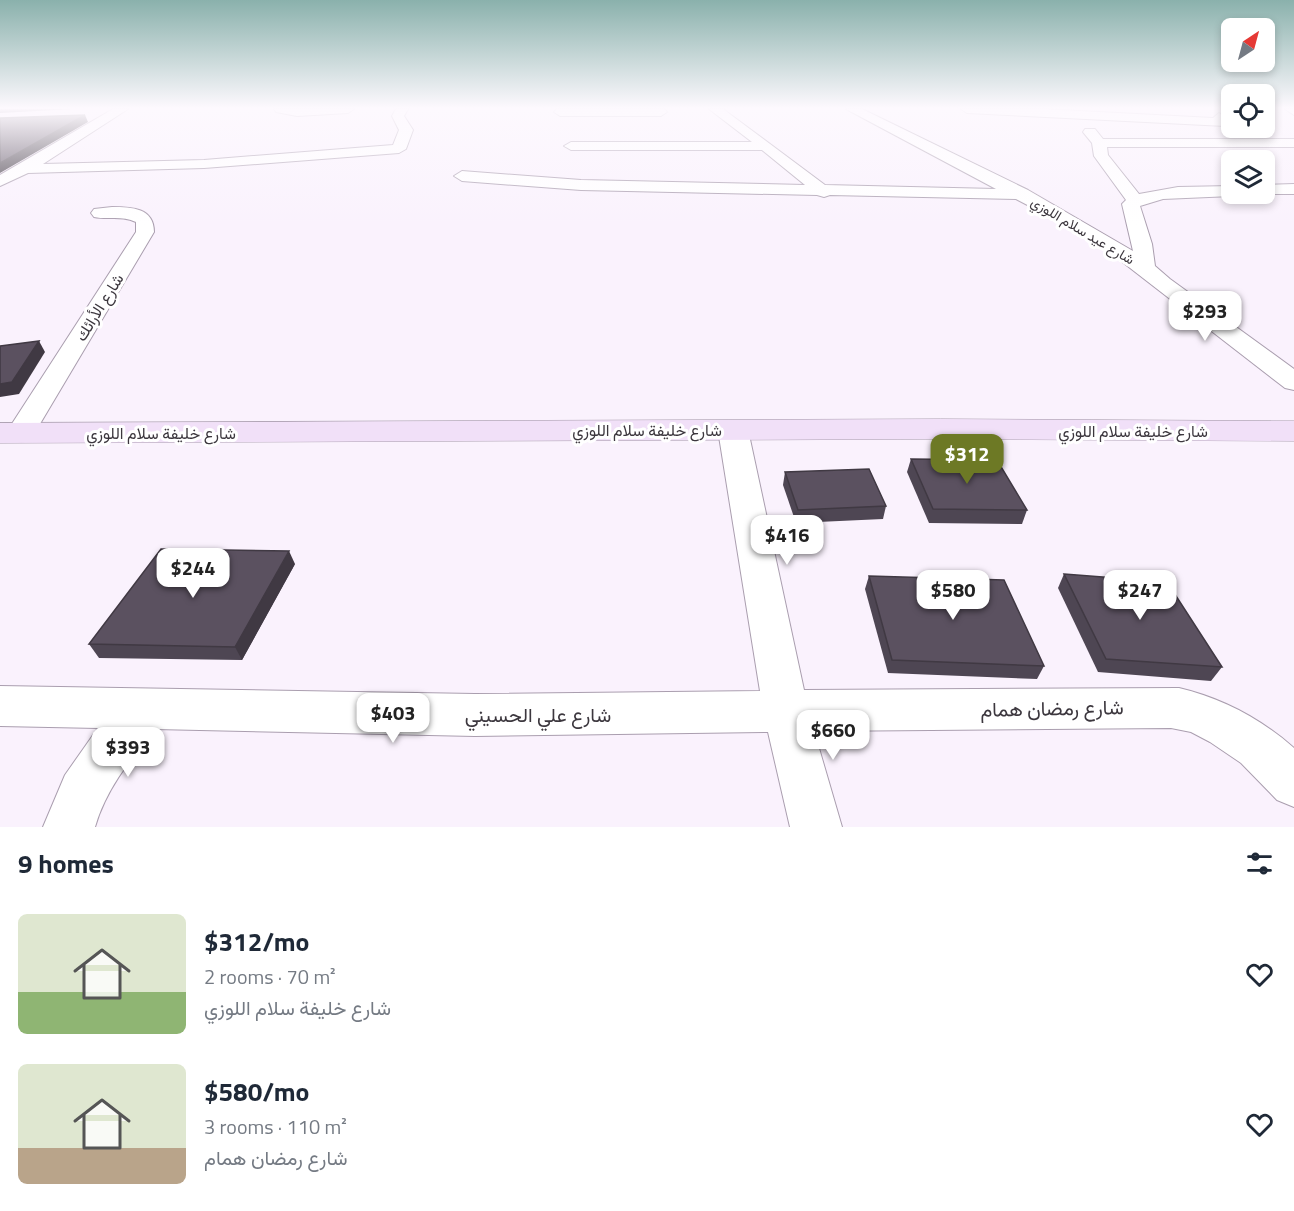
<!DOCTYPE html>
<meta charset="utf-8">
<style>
:root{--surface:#fff;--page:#f6f6f7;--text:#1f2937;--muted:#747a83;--accent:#6d7925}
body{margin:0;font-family:"Titillium Web",Vazirmatn,sans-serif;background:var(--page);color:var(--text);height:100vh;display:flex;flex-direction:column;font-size:22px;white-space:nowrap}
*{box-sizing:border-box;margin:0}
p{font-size:20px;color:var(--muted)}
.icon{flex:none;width:33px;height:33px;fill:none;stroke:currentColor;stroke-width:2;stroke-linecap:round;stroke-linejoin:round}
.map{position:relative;height:827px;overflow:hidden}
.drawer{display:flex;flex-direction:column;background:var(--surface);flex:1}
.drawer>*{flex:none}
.needle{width:39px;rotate:36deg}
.controls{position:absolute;left:1221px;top:18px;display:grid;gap:12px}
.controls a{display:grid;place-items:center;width:54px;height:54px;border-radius:9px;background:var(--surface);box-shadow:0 3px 9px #0003;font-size:30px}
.price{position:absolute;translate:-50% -51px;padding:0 14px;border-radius:12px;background:#fff;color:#222;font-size:20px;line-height:39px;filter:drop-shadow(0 2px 3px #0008)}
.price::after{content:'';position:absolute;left:50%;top:36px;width:18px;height:14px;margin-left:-9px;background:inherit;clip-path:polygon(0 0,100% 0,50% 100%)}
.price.active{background:var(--accent);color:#fff}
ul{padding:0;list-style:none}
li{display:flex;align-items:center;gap:18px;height:150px;padding:0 18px}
li span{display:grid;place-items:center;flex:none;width:168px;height:120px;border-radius:9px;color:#555}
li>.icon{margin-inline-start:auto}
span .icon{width:72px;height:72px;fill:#fffc;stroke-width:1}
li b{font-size:26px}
h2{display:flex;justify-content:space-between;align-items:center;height:72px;padding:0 18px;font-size:26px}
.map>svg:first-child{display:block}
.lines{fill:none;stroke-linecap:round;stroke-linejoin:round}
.street-casing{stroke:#aa9eaf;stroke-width:2}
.secondary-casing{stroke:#aa9eaf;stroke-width:1}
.street{fill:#fff;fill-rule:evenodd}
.secondary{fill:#f1e0f8;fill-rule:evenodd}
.wall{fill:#4e4653}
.shaded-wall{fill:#403943}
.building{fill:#5b5160;stroke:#403943;stroke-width:1.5}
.labels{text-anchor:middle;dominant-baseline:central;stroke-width:6;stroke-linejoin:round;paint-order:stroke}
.far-street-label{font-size:14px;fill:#3c373e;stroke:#fff}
.street-label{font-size:16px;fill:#3c373e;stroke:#fff}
.near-street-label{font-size:20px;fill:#3c373e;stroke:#fff}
</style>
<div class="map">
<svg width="1294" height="827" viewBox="0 0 1294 827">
<rect width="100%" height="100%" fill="#faf2fd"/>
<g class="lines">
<defs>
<g id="street">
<polygon points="113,109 128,109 43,164 204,160 393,145 399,130 392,116 396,109 408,109 404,116 413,130 406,149 399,153 204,168 28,173 0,186 0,175"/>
<polygon points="274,109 354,109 348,113 297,116 276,112"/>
<polygon points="557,109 664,109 667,112 661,116 560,116 554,112"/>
<polygon points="709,109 723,109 825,185 996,189 846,109 862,109 1028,190 1133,251 1122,204 1126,200 1094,156 1092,143 1083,132 1085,129 1095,129 1103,139 1294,139 1294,147 1107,147 1108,155 1139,194 1178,187 1232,186 1232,194 1238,194 1232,196 1163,199 1140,206 1152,244 1155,266 1170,279 1294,369 1294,390 1285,388 1112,254 1058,221 1016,199 830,195 824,197 817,195 581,190 462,181 454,176 462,171 581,180 805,185 762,150 571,150 564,146 571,142 752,142"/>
<polygon points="961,109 1042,109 1213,118 1219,113 1231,122 1225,126 967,113"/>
<polygon points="1285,109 1294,109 1294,115"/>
<polygon points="1294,184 1294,194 1258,194 1264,194 1264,185"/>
<path d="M112 207C132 207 154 208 154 232L31 439 21 442 11 439 6 433 136 232V222C122 215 108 220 94 217L91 213 94 209Z"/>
<path d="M733 421 743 424 748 430 804 690 1179 688C1222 698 1261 719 1294 748V807L1277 800 1241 763 1210 742 1191 732 1171 728 814 731 842 827H790L768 732 475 736 155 729C130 760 106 789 95 827H43L65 775 98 728 0 726V686L475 694 760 691 718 430 723 424Z"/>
</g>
<polygon id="secondary" points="941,419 1294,421 1294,441 941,439 0,443 0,423"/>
</defs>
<use href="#street" class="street-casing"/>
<use href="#secondary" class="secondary-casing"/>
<use href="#street" class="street"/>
<use href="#secondary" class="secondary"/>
</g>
<g class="wall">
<polygon points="911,459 1027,510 1022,524 929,523 907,472"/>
<polygon points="785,472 886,506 883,519 796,523 783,485"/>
<polygon points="295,564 242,660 99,658 89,644"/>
<polygon points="1064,574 1222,667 1211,681 1098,672 1058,588"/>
<polygon points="869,576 1044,666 1037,679 888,673 865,589"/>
</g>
<g class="shaded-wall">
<polygon points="0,109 73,109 0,113"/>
<polygon points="85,115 88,122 0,173 0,163"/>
<polygon points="39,341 45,352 19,394 0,397 0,384"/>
<polygon points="289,551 295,564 242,660 235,647"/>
</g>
<g class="building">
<polygon points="85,115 0,163 0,118"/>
<polygon points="39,341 12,382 0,384 0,346"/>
<polygon points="911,459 997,460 1027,510 933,509"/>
<polygon points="869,469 886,506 798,510 785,472"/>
<polygon points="161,549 289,551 235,647 89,644"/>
<polygon points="1064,574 1167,582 1222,667 1106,659"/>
<polygon points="869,576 1004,580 1044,666 892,660"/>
</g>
<linearGradient id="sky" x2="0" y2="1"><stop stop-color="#8ab1ac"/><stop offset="0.48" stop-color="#fdf9fe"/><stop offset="1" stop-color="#fdf9fe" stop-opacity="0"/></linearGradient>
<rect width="1294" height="225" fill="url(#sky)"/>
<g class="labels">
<g class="far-street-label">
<text transform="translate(1083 230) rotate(31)">شارع عيد سلام اللوزي</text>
</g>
<g class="street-label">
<text transform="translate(99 307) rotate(-58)">شارع الأرائك</text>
<text x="647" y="430">شارع خليفة سلام اللوزي</text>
<text x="1133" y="431">شارع خليفة سلام اللوزي</text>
<text x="161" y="433">شارع خليفة سلام اللوزي</text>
</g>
<g class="near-street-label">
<text transform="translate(1052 708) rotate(-1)">شارع رمضان همام</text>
<text x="538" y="714">شارع علي الحسيني</text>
</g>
</g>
</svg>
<div class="controls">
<a><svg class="needle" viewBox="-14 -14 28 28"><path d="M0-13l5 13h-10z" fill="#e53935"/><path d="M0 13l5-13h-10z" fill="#747a83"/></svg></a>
<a><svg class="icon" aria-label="locate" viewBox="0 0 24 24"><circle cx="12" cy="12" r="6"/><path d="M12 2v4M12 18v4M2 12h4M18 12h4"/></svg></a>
<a><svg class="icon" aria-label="layers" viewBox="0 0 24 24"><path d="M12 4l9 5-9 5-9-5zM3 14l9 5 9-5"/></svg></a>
</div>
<b class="price" style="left:1205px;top:342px">$293</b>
<b class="price active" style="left:967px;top:485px">$312</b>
<b class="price" style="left:787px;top:566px">$416</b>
<b class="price" style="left:193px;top:599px">$244</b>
<b class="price" style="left:953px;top:621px">$580</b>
<b class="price" style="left:1140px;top:621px">$247</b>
<b class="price" style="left:393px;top:744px">$403</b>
<b class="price" style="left:833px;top:761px">$660</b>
<b class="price" style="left:128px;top:778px">$393</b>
</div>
<section class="drawer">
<h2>9 homes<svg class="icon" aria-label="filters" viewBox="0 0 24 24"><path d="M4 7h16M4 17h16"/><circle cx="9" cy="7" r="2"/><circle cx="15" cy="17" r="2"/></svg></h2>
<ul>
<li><span style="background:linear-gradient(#dfe7d0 65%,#8fb573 0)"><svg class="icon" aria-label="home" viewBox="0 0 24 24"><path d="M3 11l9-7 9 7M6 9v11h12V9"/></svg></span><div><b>$312/mo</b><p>2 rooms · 70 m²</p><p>شارع خليفة سلام اللوزي</p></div><svg class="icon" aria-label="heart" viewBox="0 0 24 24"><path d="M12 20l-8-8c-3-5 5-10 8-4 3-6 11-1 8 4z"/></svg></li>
<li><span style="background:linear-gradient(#dfe7d0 70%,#b9a48a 0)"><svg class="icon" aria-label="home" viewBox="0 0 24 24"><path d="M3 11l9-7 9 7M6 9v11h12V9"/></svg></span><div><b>$580/mo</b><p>3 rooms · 110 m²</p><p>شارع رمضان همام</p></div><svg class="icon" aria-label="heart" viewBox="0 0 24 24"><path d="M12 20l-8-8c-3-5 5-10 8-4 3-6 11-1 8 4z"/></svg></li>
</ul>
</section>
